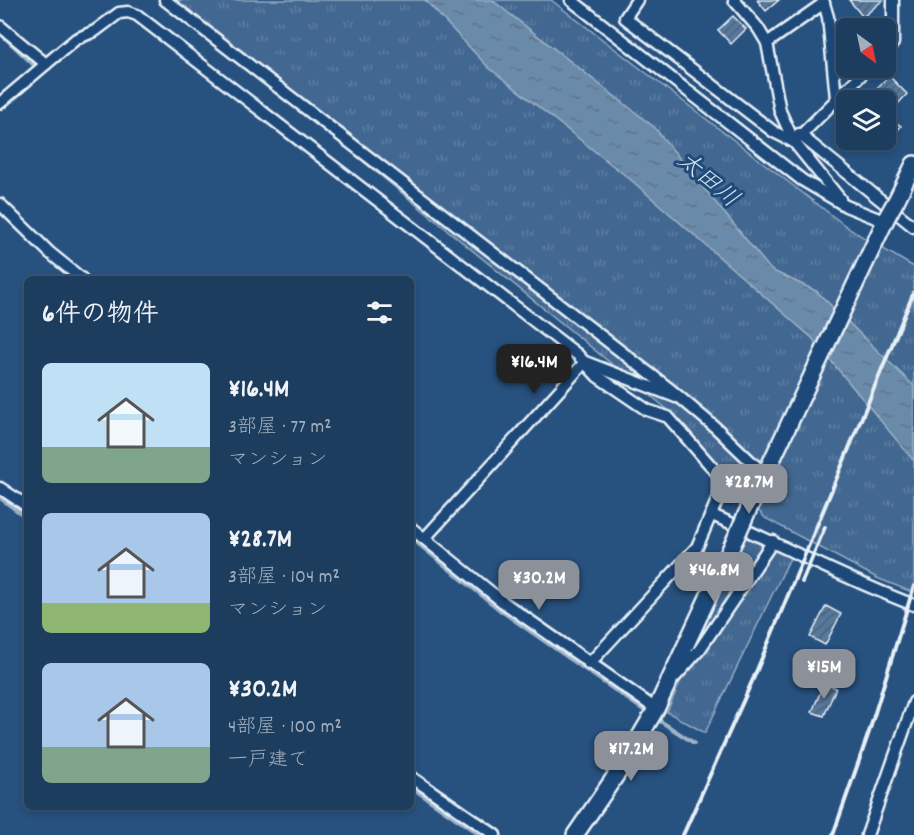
<!DOCTYPE html>
<html lang="ja">
<meta charset="utf-8">
<style>
:root{--surface:#1d3d5f;--page:#2a4868;--text:#f1f3f6;--muted:#a0aebd;--line:#3b5674;--accent:#8c9099}
body{margin:0;font-family:Dekko,"Klee One",sans-serif;background:var(--page);color:var(--text);height:100vh;display:flex;flex-direction:column;font-size:22px;white-space:nowrap}
*{box-sizing:border-box;margin:0}
p{font-size:20px;color:var(--muted)}
.icon{flex:none;width:33px;height:33px;fill:none;stroke:currentColor;stroke-width:2;stroke-linecap:round;stroke-linejoin:round}
.map{position:relative;flex:1;overflow:hidden}
.drawer{position:absolute;left:24px;top:276px;width:390px;height:534px;display:flex;flex-direction:column;background:var(--surface);border-radius:9px;box-shadow:0 3px 9px #0003,0 0 0 2px var(--line)}
.drawer>*{flex:none}
.needle{width:39px;rotate:147deg}
.tools{position:absolute;left:836px;top:18px;display:grid;gap:12px}
.tools a{display:grid;place-items:center;width:60px;height:60px;border-radius:9px;background:var(--surface);box-shadow:0 3px 9px #0003,0 0 0 2px var(--line);font-size:30px}
.price{position:absolute;translate:-50% -51px;padding:0 14px;border-radius:12px;background:var(--accent);color:#fff;font-size:20px;line-height:39px;filter:drop-shadow(0 2px 3px #0008)}
.price::after{content:'';position:absolute;left:50%;top:36px;width:18px;height:14px;margin-left:-9px;background:inherit;clip-path:polygon(0 0,100% 0,50% 100%)}
.price.active{background:#222;color:#fff}
ul{padding:0;list-style:none}
li{display:flex;align-items:center;gap:18px;height:150px;padding:0 18px}
li span{display:grid;place-items:center;flex:none;width:168px;height:120px;border-radius:9px;color:#555}
li>.icon{margin-inline-start:auto}
span .icon{width:72px;height:72px;fill:#fffc;stroke-width:1}
li b{font-size:26px}
h2{display:flex;justify-content:space-between;align-items:center;height:72px;padding:0 18px;font-size:26px}
.map>svg:first-child{display:block}
.grass{fill:url(#grass-tufts);stroke:#96acc4;stroke-width:1.5}
.water{fill:url(#water-ripples);stroke:#9db3c9;stroke-width:1.5}
.lines{fill:none;stroke-linecap:round;stroke-linejoin:round}
.stream{stroke:#9db3c9;stroke-width:4}
.building{fill:url(#building-hatch);stroke:#e8f1f8;stroke-width:1.5}
.street-casing{stroke:#e8f1f8;stroke-width:15}
.secondary-casing{stroke:#e8f1f8;stroke-width:20}
.street{stroke:#1f4a7a;stroke-width:10}
.secondary{stroke:#1f4a7a;stroke-width:15}
.rail{stroke:#e8f1f8;stroke-width:4}
.secondary-bridge-casing{stroke:#e8f1f8;stroke-width:20;stroke-linecap:butt}
.secondary-bridge{stroke:#1f4a7a;stroke-width:15}
.labels{text-anchor:middle;dominant-baseline:central;stroke-width:6;stroke-linejoin:round;paint-order:stroke}
.water-label{font-size:24px;font-style:italic;fill:#d5e2ec;stroke:#1f4a7a}
</style>
<div class="map">
<svg width="914" height="835" viewBox="0 0 914 835">
<defs>
<pattern id="grass-tufts" width="24" height="20" patternUnits="userSpaceOnUse" patternTransform="scale(1.5)"><rect width="24" height="20" fill="#436891"/><path d="M3 7l-1-3M5 7V3M7 7l1-3M15 17l-1-3M17 17v-4M19 17l1-3" fill="none" stroke="#5e7ea1"/></pattern>
<pattern id="water-ripples" width="26" height="14" patternUnits="userSpaceOnUse" patternTransform="scale(1.5)"><rect width="26" height="14" fill="#6b8aaa"/><path d="M2 4q2-2 4 0t4 0M15 11q2-2 4 0t4 0" fill="none" stroke="#5e7388"/></pattern>
<pattern id="building-hatch" width="6" height="6" patternUnits="userSpaceOnUse" patternTransform="scale(1.5)"><rect width="6" height="6" fill="#57789d"/><path d="M-1 1l2-2M0 6l6-6M5 7l2-2" fill="none" stroke="#4f6278"/></pattern>
</defs>
<rect width="100%" height="100%" fill="#27517f"/>
<filter id="ink" filterUnits="userSpaceOnUse"><feTurbulence type="fractalNoise" baseFrequency=".0167" numOctaves="2"/><feDisplacementMap in="SourceGraphic" scale="12" xChannelSelector="R" yChannelSelector="G"/><feConvolveMatrix kernelMatrix="1 2 1 2 8 2 1 2 1" color-interpolation-filters="sRGB"/></filter>
<g filter="url(#ink)">
<g class="grass">
<polygon points="165,0 551,0 851,230 914,267 914,593 877,578 765,518 678,418"/>
<polygon points="745,534 791,556 705,733 667,712"/>
</g>
<polygon class="water" points="425,0 492,0 654,127 771,270 816,291 914,386 914,461 812,338 631,180 488,67"/>
<g class="lines">
<g class="stream">
<polyline points="0,33 36,67"/>
<polyline points="0,212 41,251"/>
<polyline points="0,498 27,518"/>
<polyline points="411,538 500,610 648,713"/>
<polyline points="654,717 694,743"/>
<polyline points="411,787 480,835"/>
</g>
</g>
<g class="building">
<polygon points="757,0 779,0 766,11"/>
<polygon points="849,0 883,0 863,17"/>
<polygon points="733,16 746,29 731,44 718,30"/>
<polygon points="889,76 907,94 896,106 877,88"/>
<polygon points="885,115 901,126 885,148"/>
<polygon points="826,606 841,614 825,645 810,637"/>
<polygon points="824,683 836,688 824,716 812,712"/>
</g>
<g class="lines">
<defs>
<g id="street">
<polyline points="165,0 671,390 716,428 765,475"/>
<polyline points="571,0 802,180 846,206 886,222"/>
<polyline points="637,0 625,18 774,132 794,142 868,68"/>
<polyline points="734,0 758,28 767,43 780,111 794,142 840,199"/>
<polyline points="823,0 828,17 836,98"/>
<polyline points="0,26 46,64 76,39 95,31 119,13 128,12 137,15 578,355 597,376 647,410 668,417 725,482 697,547 589,664"/>
<polyline points="767,43 824,3"/>
<polyline points="885,51 893,43 893,0"/>
<polyline points="0,103 46,64"/>
<polyline points="799,134 914,227"/>
<polyline points="0,204 50,253 82,279"/>
<polyline points="0,488 27,506"/>
<path d="M712 515C780 544 845 579 914 605"/>
<polyline points="411,528 503,602 656,709"/>
<polyline points="425,538 585,362 676,397"/>
<polyline points="675,677 700,649 773,541"/>
<polyline points="411,777 495,835"/>
<polyline points="867,835 914,702"/>
</g>
<g id="secondary">
<polyline points="897,199 914,164"/>
<polyline points="745,517 888,215"/>
<polyline points="575,835 625,762 656,709 737,535"/>
</g>
</defs>
<use href="#street" class="street-casing"/>
<use href="#secondary" class="secondary-casing"/>
<use href="#street" class="street"/>
<use href="#secondary" class="secondary"/>
<g class="rail">
<polyline points="802,582 825,527"/>
<polyline points="683,835 754,677 914,292"/>
<polyline points="833,835 869,732 914,586"/>
</g>
<defs>
<g id="secondary-bridge">
<polyline points="888,215 897,199"/>
<polyline points="737,535 745,517"/>
</g>
</defs>
<use href="#secondary-bridge" class="secondary-bridge-casing"/>
<use href="#secondary-bridge" class="secondary-bridge"/>
</g>
</g>
<g class="labels">
<g class="water-label">
<text transform="translate(707 181) rotate(40)">太田川</text>
</g>
</g>
</svg>
<div class="tools">
<a><svg class="needle" viewBox="-14 -14 28 28"><path d="M0-13l5 13h-10z" fill="#e53935"/><path d="M0 13l5-13h-10z" fill="#a0aebd"/></svg></a>
<a><svg class="icon" aria-label="layers" viewBox="0 0 24 24"><path d="M12 4l9 5-9 5-9-5zM3 14l9 5 9-5"/></svg></a>
</div>
<b class="price active" style="left:534px;top:395px">¥16.4M</b>
<b class="price" style="left:749px;top:515px">¥28.7M</b>
<b class="price" style="left:714px;top:603px">¥46.8M</b>
<b class="price" style="left:539px;top:611px">¥30.2M</b>
<b class="price" style="left:824px;top:700px">¥15M</b>
<b class="price" style="left:631px;top:782px">¥17.2M</b>
<section class="drawer">
<h2>6件の物件<svg class="icon" aria-label="filters" viewBox="0 0 24 24"><path d="M4 7h16M4 17h16"/><circle cx="9" cy="7" r="2"/><circle cx="15" cy="17" r="2"/></svg></h2>
<ul>
<li><span style="background:linear-gradient(#bfe0f5 70%,#7fa58c 0)"><svg class="icon" aria-label="home" viewBox="0 0 24 24"><path d="M3 11l9-7 9 7M6 9v11h12V9"/></svg></span><div><b>¥16.4M</b><p>3部屋 · 77 m²</p><p>マンション</p></div></li>
<li><span style="background:linear-gradient(#a9c7e8 75%,#8fb573 0)"><svg class="icon" aria-label="home" viewBox="0 0 24 24"><path d="M3 11l9-7 9 7M6 9v11h12V9"/></svg></span><div><b>¥28.7M</b><p>3部屋 · 104 m²</p><p>マンション</p></div></li>
<li><span style="background:linear-gradient(#a9c7e8 70%,#7fa58c 0)"><svg class="icon" aria-label="home" viewBox="0 0 24 24"><path d="M3 11l9-7 9 7M6 9v11h12V9"/></svg></span><div><b>¥30.2M</b><p>4部屋 · 100 m²</p><p>一戸建て</p></div></li>
</ul>
</section>
</div>
